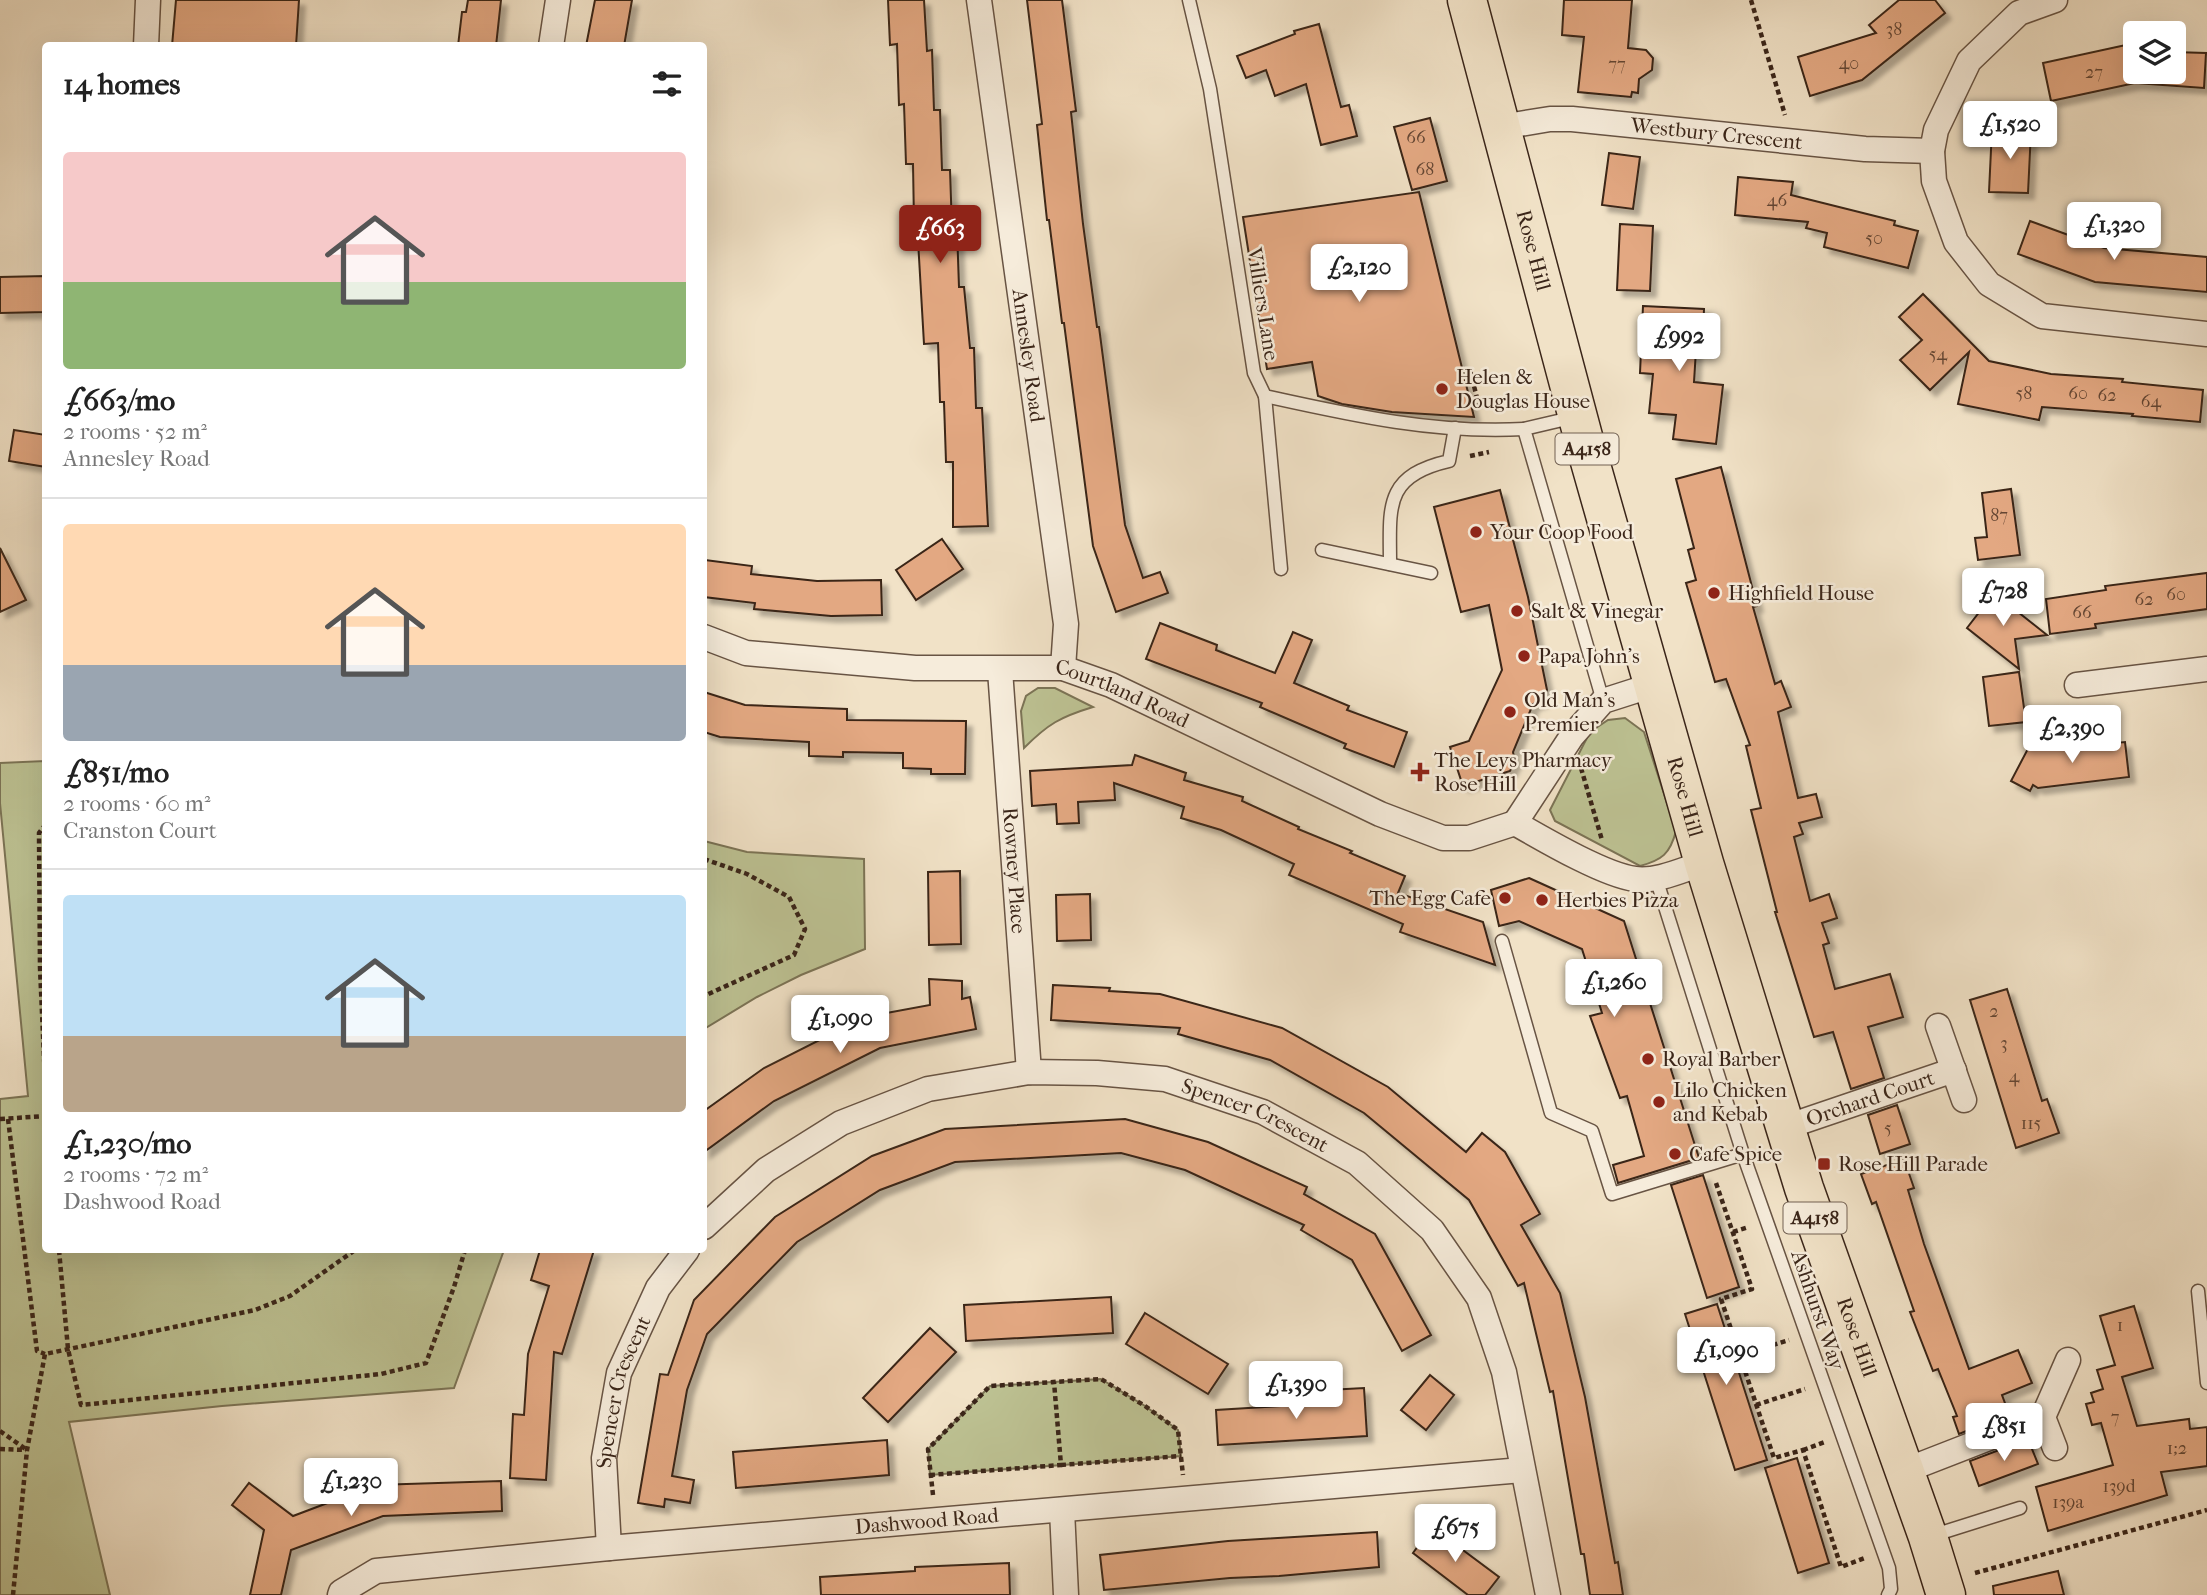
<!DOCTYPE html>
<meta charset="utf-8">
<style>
:root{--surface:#fff;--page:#f6f6f6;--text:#222;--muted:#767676;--line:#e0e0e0;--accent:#8f2418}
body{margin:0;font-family:"IM FELL French Canon",serif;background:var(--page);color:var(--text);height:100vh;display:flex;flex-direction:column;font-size:26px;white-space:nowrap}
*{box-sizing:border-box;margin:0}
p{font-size:23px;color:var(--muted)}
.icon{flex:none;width:38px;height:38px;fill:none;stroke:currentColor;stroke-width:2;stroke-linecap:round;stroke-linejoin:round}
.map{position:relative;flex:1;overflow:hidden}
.drawer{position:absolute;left:42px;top:42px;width:665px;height:1211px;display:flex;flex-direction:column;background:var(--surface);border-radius:7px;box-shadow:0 7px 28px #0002}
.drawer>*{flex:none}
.fabs{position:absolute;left:2123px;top:21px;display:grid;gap:14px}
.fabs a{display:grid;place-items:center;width:63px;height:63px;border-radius:7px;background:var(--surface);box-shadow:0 7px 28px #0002;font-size:35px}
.price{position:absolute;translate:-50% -60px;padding:0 16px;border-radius:7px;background:#fff;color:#222;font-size:23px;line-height:46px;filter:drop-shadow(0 2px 4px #0008)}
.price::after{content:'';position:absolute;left:50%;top:42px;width:21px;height:16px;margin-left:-10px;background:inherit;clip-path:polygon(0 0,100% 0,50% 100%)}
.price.selected{background:var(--accent);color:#fff}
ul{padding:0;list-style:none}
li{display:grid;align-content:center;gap:14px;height:371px;padding:0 21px}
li+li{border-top:2px solid var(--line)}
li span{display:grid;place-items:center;height:217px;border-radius:7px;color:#555}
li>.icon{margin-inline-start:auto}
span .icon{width:126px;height:126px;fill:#fffc;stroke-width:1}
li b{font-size:30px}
h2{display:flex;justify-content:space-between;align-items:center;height:84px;padding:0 21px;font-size:30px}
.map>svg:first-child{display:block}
.green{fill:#bdc293;stroke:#7c7456;stroke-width:2}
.building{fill:#e3a882;stroke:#3a2519;stroke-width:2;filter:url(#shadow)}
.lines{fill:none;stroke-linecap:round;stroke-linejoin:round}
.lane-casing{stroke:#685444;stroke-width:15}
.street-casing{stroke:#685444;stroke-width:27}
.primary-casing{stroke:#3a2519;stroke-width:41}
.path{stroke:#3a2519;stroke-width:4.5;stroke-dasharray:5 3.5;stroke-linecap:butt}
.lane{stroke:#f6ecdb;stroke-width:12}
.street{stroke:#f6ecdb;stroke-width:24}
.primary{stroke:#f1e2c7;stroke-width:38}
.poi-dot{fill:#8f2418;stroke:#f6ecdb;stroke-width:2.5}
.labels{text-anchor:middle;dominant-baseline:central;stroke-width:5;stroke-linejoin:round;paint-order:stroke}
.number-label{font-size:18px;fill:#644633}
.shield{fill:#f6ecdb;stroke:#726153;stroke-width:2}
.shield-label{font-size:19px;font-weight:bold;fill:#3a2519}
.street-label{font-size:21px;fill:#3a2519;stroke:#f6ecdb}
.poi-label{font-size:21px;fill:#3a2519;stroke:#f6ecdb;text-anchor:start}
</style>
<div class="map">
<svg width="2207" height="1595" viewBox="0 0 2207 1595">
<defs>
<filter id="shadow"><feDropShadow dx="6" dy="6" stdDeviation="2" flood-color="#0004"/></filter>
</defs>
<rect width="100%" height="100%" fill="#f1e2c7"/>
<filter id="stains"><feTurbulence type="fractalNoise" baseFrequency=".00286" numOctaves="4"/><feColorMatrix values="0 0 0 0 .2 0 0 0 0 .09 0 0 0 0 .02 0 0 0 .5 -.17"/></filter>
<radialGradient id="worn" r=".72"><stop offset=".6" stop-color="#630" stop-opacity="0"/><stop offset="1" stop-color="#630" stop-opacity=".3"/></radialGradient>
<g class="green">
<path d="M1038 688H1055L1093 707C1060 717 1048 724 1024 748L1021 711 1026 696Z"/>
<path d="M1625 718 1644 732 1676 831C1670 854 1662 860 1640 866L1555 821 1550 810 1590 732 1608 720Z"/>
<polygon points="45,761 46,1250 504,1250 454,1388 222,1406 69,1422 110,1595 0,1595 0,1099 28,1096 0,803 0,763"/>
<polygon points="704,841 747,852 864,859 865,949 801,975 757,997 704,1029"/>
<polygon points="1101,1379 1145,1406 1178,1430 1181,1456 930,1475 928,1449 990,1386"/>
</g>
<g class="building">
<polygon points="176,0 299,0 296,46 172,46"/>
<polygon points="468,0 501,0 496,46 458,46 462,12 466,12"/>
<polygon points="595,0 632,0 624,46 586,46"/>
<polygon points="888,0 924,0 927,51 932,50 934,110 940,110 942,170 950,170 952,229 957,229 959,287 964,287 970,348 974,348 976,408 982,408 988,526 953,527 953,462 946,462 944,402 940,402 938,343 924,344 917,223 914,223 913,164 906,164 904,104 899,105 897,44 890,45"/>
<polygon points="1027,0 1062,0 1076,111 1071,112 1083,224 1097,327 1099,327 1125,525 1143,578 1160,572 1168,593 1116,612 1093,546 1064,323 1062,323 1049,220 1047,220 1037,125 1042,124"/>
<polygon points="1564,0 1632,0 1628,48 1646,50 1653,58 1652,70 1639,79 1638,93 1632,92 1631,97 1578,92 1584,37 1562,35"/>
<polygon points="1899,0 1935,0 1945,13 1862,80 1810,96 1798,57 1876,33 1869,25"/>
<polygon points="1319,24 1341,107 1349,105 1357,136 1321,145 1306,84 1275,96 1266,70 1246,78 1237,56 1295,34 1294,31"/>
<polygon points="2135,43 2135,72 2174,72 2174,52 2206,53 2204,88 2135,83 2051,101 2043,63"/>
<polygon points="1430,118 1447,181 1412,190 1394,127"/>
<polygon points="1992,129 2031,131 2028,193 1989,192"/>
<polygon points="1609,153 1640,157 1633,209 1602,205"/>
<polygon points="1738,177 1793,182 1791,195 1895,221 1894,225 1918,231 1908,268 1824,247 1827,233 1806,228 1808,222 1735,215"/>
<polygon points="1419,192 1474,417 1392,412 1342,404 1318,396 1312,362 1267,369 1243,217"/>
<polygon points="2030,221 2104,248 2207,257 2207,292 2095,282 2018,254"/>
<polygon points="1620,224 1653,226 1650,291 1617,290"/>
<polygon points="46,276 46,312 0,313 0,277"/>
<polygon points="1923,294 1989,361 2051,374 2123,379 2122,382 2203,390 2200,422 2132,416 2133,414 2042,407 2039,420 1958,404 1969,352 1930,390 1900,360 1922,340 1899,317"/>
<polygon points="1643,306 1704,309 1703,334 1697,334 1694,382 1723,385 1716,444 1673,439 1676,415 1649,413 1653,374 1640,373"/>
<polygon points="14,430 46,435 46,467 9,461"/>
<polygon points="1721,467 1757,606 1753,607 1775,684 1781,681 1791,707 1778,712 1798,798 1816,794 1822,817 1799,823 1803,834 1794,837 1810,901 1829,894 1837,918 1822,923 1829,943 1823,945 1835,989 1890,974 1903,1017 1868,1027 1884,1078 1851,1089 1833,1032 1814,1037 1775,912 1777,912 1751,810 1761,808 1746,746 1750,745 1726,679 1715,682 1686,583 1696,580 1688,550 1694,548 1676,479"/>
<polygon points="2011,489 2020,555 1978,560 1975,538 1987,537 1982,493"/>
<polygon points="1500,490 1528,597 1547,690 1542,701 1533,704 1513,752 1515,761 1510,771 1463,786 1450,747 1469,741 1502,670 1489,605 1461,612 1434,507"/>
<polygon points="942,539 963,569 916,600 896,570"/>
<polygon points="0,548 26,600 0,612"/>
<polygon points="705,560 752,566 751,574 817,581 881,580 882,615 831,616 754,609 755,603 704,597"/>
<polygon points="2207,573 2207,609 2095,624 2096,628 2050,634 2046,599 2106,590 2105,586"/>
<polygon points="1994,593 2047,635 2015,639 2019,669 1967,628"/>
<polygon points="1160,623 1217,645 1216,650 1275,673 1293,632 1312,640 1294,683 1349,706 1347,710 1407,732 1394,767 1344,748 1346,744 1260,707 1262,703 1146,659"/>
<polygon points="2019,672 2026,722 1989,726 1983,677"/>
<polygon points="704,692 745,705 847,709 847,720 966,721 965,774 931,774 931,769 903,768 903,753 843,752 843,757 809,756 809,742 720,737 704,732"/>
<polygon points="2125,742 2129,777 2038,788 2033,785 2030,791 2011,781 2031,743 2046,750"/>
<polygon points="1135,755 1186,773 1184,780 1243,797 1242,801 1299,827 1298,829 1352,851 1350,853 1405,876 1398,893 1483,922 1495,965 1400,932 1403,924 1289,875 1294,864 1221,830 1181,818 1184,807 1114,783 1115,800 1078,802 1079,823 1057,824 1056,804 1032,806 1030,771 1132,765"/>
<polygon points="960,871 961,944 929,945 928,872"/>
<polygon points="1529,878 1624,921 1699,1158 1618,1183 1613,1165 1644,1156 1627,1096 1620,1098 1590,1016 1602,1013 1582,949 1519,921 1499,926 1491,890"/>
<polygon points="1090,894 1091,940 1057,941 1056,895"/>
<polygon points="929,979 962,981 962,999 970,997 976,1029 880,1048 774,1101 704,1152 704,1111 764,1068 865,1017 930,1005"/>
<polygon points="1053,985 1110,988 1109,991 1160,994 1282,1028 1388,1087 1466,1152 1482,1133 1505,1152 1540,1214 1521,1225 1560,1293 1585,1397 1615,1563 1618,1562 1623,1595 1590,1595 1584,1554 1581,1554 1553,1391 1550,1392 1524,1283 1518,1286 1469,1200 1364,1113 1270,1060 1178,1034 1180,1028 1051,1020"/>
<polygon points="2007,989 2042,1101 2047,1099 2059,1133 2016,1148 1970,1000"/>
<polygon points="1897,1105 1910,1144 1880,1154 1868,1115"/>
<polygon points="1125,1119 1208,1142 1307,1187 1304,1194 1375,1234 1431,1335 1402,1351 1352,1260 1301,1230 1304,1225 1185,1170 1121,1153 955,1162 880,1190 797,1242 707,1334 687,1390 672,1476 694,1480 690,1503 665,1499 664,1507 638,1503 660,1374 668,1375 694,1300 775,1217 872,1156 945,1129"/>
<polygon points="1904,1159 1914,1188 1908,1190 1924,1244 1969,1369 2018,1350 2032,1383 2002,1395 2009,1414 1959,1434 1953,1417 1957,1416 1938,1369 1933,1371 1910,1312 1914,1311 1876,1202 1872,1204 1861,1174"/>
<polygon points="1703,1175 1739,1287 1707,1298 1671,1185"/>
<polygon points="540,1250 594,1250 562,1354 554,1352 546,1480 510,1478 513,1414 524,1415 528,1354 549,1286 531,1280"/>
<polygon points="1111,1297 1113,1333 966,1341 964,1305"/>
<polygon points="1717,1304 1767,1460 1735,1470 1685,1314"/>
<polygon points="2134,1306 2153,1368 2122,1377 2137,1426 2189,1419 2190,1429 2207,1427 2207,1466 2161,1472 2167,1495 2048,1531 2036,1487 2113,1465 2101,1423 2092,1425 2086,1404 2094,1402 2091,1393 2103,1389 2097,1370 2115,1365 2100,1316"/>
<polygon points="1145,1313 1228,1364 1208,1394 1126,1344"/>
<polygon points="930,1328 956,1352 888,1422 863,1398"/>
<polygon points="1430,1375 1454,1395 1426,1430 1401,1410"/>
<polygon points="1364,1388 1367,1436 1218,1445 1216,1410 1328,1403 1328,1390"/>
<polygon points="2028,1439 2038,1464 1979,1486 1970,1461"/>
<polygon points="887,1440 889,1475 736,1488 733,1452"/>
<polygon points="1797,1458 1829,1563 1798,1573 1765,1468"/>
<polygon points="501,1481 502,1511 383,1516 291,1550 281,1595 250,1595 264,1530 232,1505 249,1483 293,1516 375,1485"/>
<polygon points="1432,1527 1499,1577 1485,1595 1468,1595 1413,1553"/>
<polygon points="1377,1532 1379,1567 1279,1576 1230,1578 1104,1590 1100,1555 1228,1541"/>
<polygon points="1009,1563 1010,1595 821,1595 820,1577 915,1571 915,1567"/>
<polygon points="2058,1571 2064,1595 1994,1595 1993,1586"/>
</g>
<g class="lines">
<defs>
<g id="lane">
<path d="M1189 0 1210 89 1254 373 1265 396C1351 415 1435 434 1524 429"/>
<polyline points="1265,396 1281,569"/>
<polyline points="1575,417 1524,429 1603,701"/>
<polyline points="1322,550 1431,573"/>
<path d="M1390 564C1390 508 1383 476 1449 461L1455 428"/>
<polyline points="1656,878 1743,1154 1889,1568 1891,1589 1888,1595"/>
<polyline points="1502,941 1551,1113 1592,1131 1612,1194 1743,1154"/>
<polyline points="2198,1291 2207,1383"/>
<polyline points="1931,1536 2020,1508"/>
</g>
<g id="street">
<path id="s1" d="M979 0 1066 624 1063 668"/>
<polyline points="2055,0 2019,13 1969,61 1936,130 1932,151 1934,181 1956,242 1989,284 2042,316 2207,334"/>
<polyline points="146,46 148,0"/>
<polyline points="551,46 558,0"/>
<path id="s2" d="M1501 127 1550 119H1572L1865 149 1932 151"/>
<path id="s3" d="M704 637 746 653 915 668H1063L1111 685 1380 814 1443 838H1469L1515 823"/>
<path id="s4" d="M1000 670 1029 1072"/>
<path d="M1653 685 1603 701 1572 736 1515 823C1543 839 1604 875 1635 879 1657 882 1682 870 1704 863"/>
<polyline points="2077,685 2207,669"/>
<polyline points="1938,1026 1964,1100"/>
<path id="s5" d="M1786 1127 1954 1070"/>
<path id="s6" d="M704 1227 766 1170 841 1123 928 1089 1029 1072 1097 1073 1165 1079 1263 1112 1357 1163 1432 1230 1479 1298 1504 1372 1548 1595"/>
<polyline points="2055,1448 2043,1417 2068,1360"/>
<polyline points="1904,1471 2043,1417"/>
<polyline points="1062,1510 1066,1595"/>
<path id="s7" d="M609 1548 604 1458 619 1373 658 1288 687 1250"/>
<path id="s8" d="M340 1595 341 1592 376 1571 609 1548 1522 1470"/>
</g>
<g id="primary">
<path id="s9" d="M1467 0 1585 444 1704 863 1804 1188 1928 1537 1946 1595"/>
</g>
</defs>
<use href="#lane" class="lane-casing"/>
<use href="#street" class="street-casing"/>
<use href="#primary" class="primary-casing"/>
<g class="path">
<polyline points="1751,0 1785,115"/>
<polyline points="1470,370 1480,410"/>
<polyline points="1470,456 1489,452"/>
<polyline points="1581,768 1602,840"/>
<polyline points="46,824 39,833 40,968 46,1102"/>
<polyline points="704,859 747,874 789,897 805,929 794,955 704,996"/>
<polyline points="0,1119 46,1116"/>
<polyline points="8,1119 37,1351 45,1354"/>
<polyline points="1716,1183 1752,1289 1721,1299 1774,1458 1803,1450 1841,1567 1865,1558"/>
<polyline points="1733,1232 1749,1227"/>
<polyline points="59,1250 68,1349 81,1405 381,1374 426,1363 454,1287 465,1250"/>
<polyline points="1740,1355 1789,1340"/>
<polyline points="1756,1405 1805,1389"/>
<polyline points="0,1431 27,1450"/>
<polyline points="0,1449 26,1450"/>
<polyline points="1803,1450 1825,1442"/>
<polyline points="1061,1465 1181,1456"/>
<polyline points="930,1475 1061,1465 1054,1382"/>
<polyline points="933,1495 928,1449 990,1386 1101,1379 1145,1406 1178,1430 1183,1475"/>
<polyline points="1975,1573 2207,1510"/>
<polyline points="13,1595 27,1450 45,1354 255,1310 290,1296 355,1250"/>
</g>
<use href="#lane" class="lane"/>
<use href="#street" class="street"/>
<use href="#primary" class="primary"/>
</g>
<g class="poi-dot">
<circle cx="1442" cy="389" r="7"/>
<circle cx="1476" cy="532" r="7"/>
<circle cx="1714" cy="593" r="7"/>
<circle cx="1517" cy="611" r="7"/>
<circle cx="1524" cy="656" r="7"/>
<circle cx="1510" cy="712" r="7"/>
<path d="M1416.5 761.5h7v7h7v7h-7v7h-7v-7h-7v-7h7z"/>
<circle cx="1505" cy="898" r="7"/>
<circle cx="1542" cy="900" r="7"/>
<circle cx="1648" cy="1059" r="7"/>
<circle cx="1659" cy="1102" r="7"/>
<circle cx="1675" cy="1154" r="7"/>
<rect x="1817" y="1157" width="14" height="14" rx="3.5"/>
</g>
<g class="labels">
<g class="number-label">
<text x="1894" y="29">38</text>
<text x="1849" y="63">40</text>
<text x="1617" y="64">77</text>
<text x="2094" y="72">27</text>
<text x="1416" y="137">66</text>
<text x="1425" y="169">68</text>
<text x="1777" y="200">46</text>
<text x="1874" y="238">50</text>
<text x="1938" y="354">54</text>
<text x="2024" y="393">58</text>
<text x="2078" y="393">60</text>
<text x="2107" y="395">62</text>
<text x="2151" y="401">64</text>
<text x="1999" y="515">87</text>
<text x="2176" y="594">60</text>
<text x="2144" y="599">62</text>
<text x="2082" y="612">66</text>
<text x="1994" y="1011">2</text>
<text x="2004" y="1043">3</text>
<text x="2014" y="1076">4</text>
<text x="2031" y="1123">115</text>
<text x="1888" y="1128">5</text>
<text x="2120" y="1325">1</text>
<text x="2115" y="1417">7</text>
<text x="2177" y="1448">1;2</text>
<text x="2119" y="1486">139d</text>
<text x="2068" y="1502">139a</text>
</g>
<g class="shield">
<rect x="1555.5" y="433.5" width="63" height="31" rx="5"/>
<rect x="1783.5" y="1202.5" width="63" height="31" rx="5"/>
</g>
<g class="shield-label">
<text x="1587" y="449">A4158</text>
<text x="1815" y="1218">A4158</text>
</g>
<g class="street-label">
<text stroke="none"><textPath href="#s2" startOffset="217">Westbury Crescent</textPath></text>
<text stroke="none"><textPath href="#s9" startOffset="259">Rose Hill</textPath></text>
<text transform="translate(1263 304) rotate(81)">Villiers Lane</text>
<text stroke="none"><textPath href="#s1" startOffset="359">Annesley Road</textPath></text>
<text stroke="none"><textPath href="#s3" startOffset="427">Courtland Road</textPath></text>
<text stroke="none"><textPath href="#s9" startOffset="826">Rose Hill</textPath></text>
<text stroke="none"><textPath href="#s4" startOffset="201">Rowney Place</textPath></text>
<text stroke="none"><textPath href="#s5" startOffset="89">Orchard Court</textPath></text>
<text stroke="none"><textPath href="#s6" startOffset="602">Spencer Crescent</textPath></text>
<text transform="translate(1818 1310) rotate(71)">Ashhurst Way</text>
<text stroke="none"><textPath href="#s9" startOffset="1393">Rose Hill</textPath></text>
<text stroke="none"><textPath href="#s7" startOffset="159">Spencer Crescent</textPath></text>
<text stroke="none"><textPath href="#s8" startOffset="597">Dashwood Road</textPath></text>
</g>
<g class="poi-label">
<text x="1456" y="377">Helen &amp;<tspan x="1456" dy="24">Douglas House</tspan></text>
<text x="1490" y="532">Your Coop Food</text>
<text x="1728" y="593">Highfield House</text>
<text x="1531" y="611">Salt &amp; Vinegar</text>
<text x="1538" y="656">Papa John's</text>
<text x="1524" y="700">Old Man's<tspan x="1524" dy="24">Premier</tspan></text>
<text x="1434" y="760">The Leys Pharmacy<tspan x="1434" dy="24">Rose Hill</tspan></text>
<text x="1491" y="898" text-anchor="end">The Egg Cafe</text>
<text x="1556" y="900">Herbies Pizza</text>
<text x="1662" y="1059">Royal Barber</text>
<text x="1673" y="1090">Lilo Chicken<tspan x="1673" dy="24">and Kebab</tspan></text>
<text x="1689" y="1154">Cafe Spice</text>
<text x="1838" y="1164">Rose Hill Parade</text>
</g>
</g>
<rect width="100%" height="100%" filter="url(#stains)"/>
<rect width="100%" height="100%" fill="url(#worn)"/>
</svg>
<div class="fabs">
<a><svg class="icon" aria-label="layers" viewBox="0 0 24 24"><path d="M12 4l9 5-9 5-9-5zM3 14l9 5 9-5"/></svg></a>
</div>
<b class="price" style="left:2010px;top:161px">£1,520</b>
<b class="price" style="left:2114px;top:262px">£1,320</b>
<b class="price selected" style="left:940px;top:265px">£663</b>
<b class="price" style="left:1359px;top:304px">£2,120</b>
<b class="price" style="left:1679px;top:373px">£992</b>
<b class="price" style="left:2003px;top:628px">£728</b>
<b class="price" style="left:2072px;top:765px">£2,390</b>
<b class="price" style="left:1614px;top:1019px">£1,260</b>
<b class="price" style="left:840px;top:1055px">£1,090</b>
<b class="price" style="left:1726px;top:1387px">£1,090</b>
<b class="price" style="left:1296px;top:1421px">£1,390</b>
<b class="price" style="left:2004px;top:1463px">£851</b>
<b class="price" style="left:351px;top:1518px">£1,230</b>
<b class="price" style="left:1455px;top:1564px">£675</b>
<section class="drawer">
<h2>14 homes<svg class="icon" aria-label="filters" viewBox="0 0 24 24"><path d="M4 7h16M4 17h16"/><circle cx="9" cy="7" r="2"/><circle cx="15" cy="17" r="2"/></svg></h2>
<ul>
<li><span style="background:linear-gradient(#f6c9c9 60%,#8fb573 0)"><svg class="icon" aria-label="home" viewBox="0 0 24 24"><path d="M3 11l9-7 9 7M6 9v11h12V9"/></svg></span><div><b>£663/mo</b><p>2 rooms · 52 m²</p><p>Annesley Road</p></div></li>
<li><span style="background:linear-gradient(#ffd9b3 65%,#9aa5b1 0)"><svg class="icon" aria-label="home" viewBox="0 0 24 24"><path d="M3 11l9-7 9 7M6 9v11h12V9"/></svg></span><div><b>£851/mo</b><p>2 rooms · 60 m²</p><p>Cranston Court</p></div></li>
<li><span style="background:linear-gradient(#bfe0f5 65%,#b9a48a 0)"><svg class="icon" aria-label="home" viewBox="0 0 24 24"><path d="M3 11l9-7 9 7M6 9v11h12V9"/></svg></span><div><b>£1,230/mo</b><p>2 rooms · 72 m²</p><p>Dashwood Road</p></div></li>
</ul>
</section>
</div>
